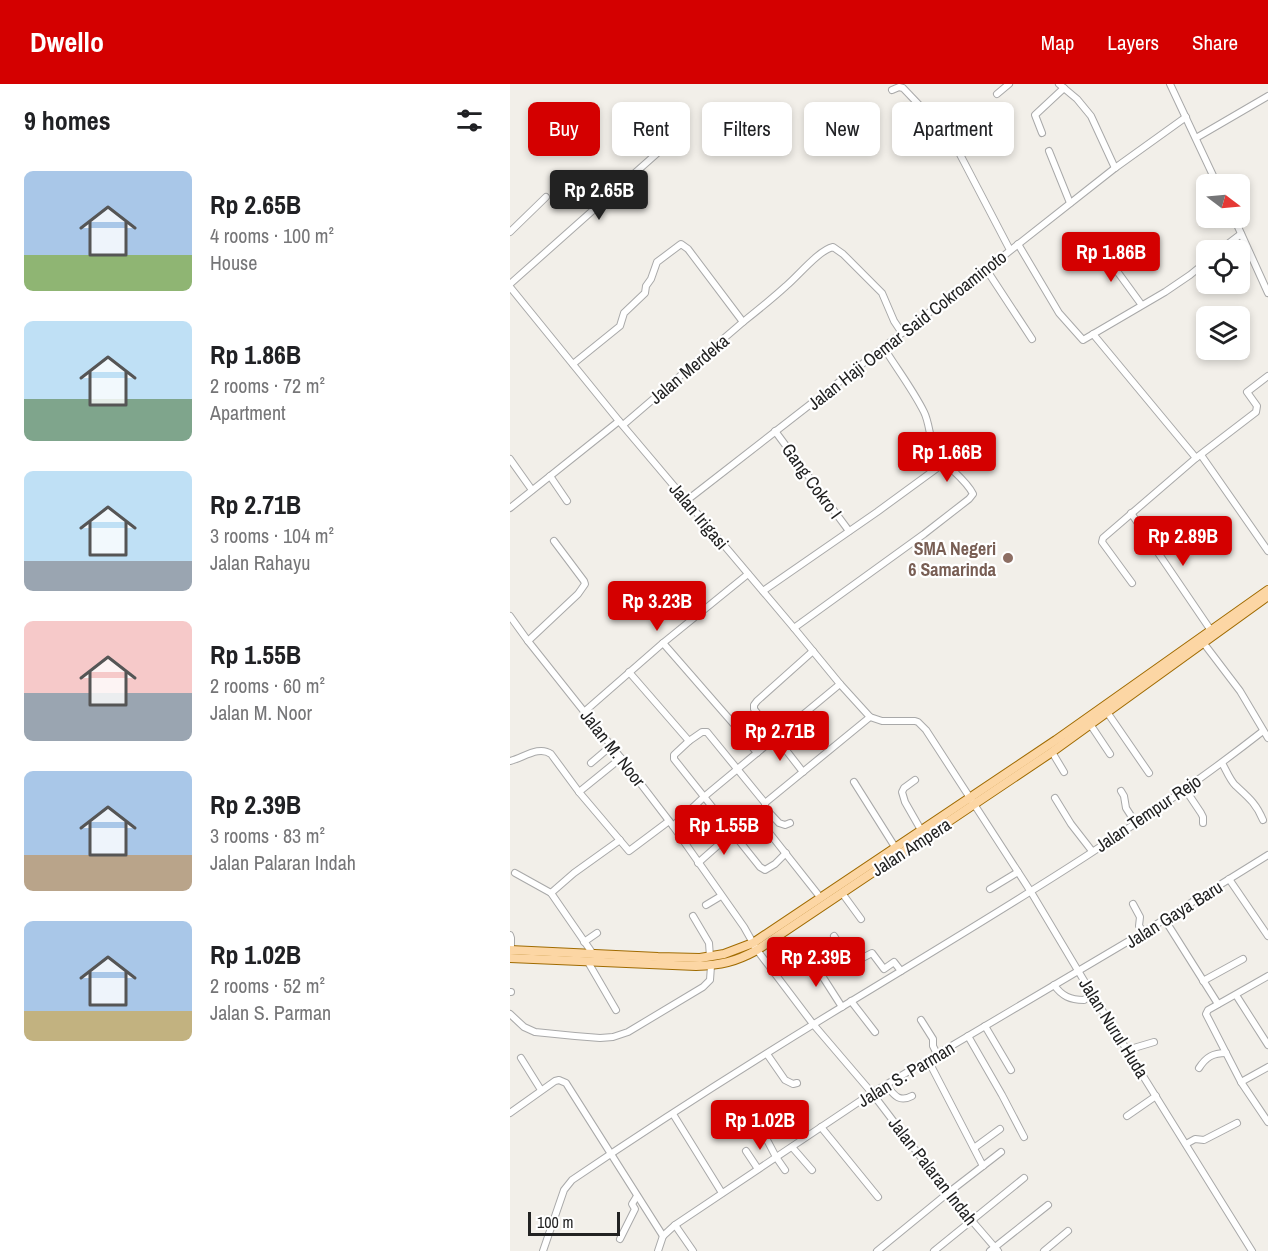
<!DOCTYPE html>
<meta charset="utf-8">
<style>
:root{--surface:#fff;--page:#f6f6f6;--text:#202124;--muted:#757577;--accent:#d40000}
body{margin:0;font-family:"Archivo Narrow",sans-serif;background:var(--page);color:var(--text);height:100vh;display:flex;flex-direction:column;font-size:22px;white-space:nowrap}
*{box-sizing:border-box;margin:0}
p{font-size:20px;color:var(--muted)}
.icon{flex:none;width:33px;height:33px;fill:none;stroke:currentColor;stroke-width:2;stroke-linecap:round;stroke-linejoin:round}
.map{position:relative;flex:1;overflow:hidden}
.drawer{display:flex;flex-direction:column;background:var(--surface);width:510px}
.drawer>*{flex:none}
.guide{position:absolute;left:18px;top:18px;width:570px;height:54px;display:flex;gap:12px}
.needle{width:39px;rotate:106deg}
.fabs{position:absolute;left:686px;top:90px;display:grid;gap:12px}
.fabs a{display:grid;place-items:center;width:54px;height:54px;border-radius:9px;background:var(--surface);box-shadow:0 3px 9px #0003;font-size:30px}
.scale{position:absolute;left:18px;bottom:15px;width:92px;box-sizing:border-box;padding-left:6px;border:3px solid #222;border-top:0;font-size:16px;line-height:21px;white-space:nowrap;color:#222;-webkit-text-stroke:4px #fff;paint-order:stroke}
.price{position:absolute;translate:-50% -51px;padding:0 14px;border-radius:6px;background:var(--accent);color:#fff;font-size:20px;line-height:39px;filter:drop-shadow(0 2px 3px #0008)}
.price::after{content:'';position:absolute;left:50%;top:36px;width:18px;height:14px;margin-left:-9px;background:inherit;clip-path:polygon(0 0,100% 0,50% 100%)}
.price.on{background:#222;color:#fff}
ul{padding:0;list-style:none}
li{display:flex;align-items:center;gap:18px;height:150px;padding:0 24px}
li span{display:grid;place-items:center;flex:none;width:168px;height:120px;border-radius:9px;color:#555}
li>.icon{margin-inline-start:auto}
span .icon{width:72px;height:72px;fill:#fffc;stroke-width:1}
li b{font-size:26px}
h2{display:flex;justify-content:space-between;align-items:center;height:72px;padding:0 24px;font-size:26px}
.tag{padding:0 21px;border-radius:9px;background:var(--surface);box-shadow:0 3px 9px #0003;font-size:21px;line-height:54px}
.tag.on{background:var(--accent);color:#fff}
header{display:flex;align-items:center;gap:36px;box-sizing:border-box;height:84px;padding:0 30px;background:var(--accent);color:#fff}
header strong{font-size:28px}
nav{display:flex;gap:33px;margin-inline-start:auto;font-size:21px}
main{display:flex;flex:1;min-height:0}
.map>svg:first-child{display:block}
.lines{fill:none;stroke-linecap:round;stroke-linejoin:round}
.minor-casing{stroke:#a9a9a9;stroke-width:8}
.major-casing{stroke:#a06b00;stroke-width:10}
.minor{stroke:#fff;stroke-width:6}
.major{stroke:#fcd6a4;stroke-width:8}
.education-dot{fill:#8d6e63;stroke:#fff;stroke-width:2}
.labels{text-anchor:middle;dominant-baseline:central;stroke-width:4.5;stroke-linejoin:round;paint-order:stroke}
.street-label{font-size:18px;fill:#222;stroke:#fff}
.education-label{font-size:18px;font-weight:bold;fill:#785e54;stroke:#fff;text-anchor:end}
</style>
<header>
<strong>Dwello</strong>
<nav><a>Map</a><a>Layers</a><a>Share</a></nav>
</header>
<main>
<section class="drawer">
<h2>9 homes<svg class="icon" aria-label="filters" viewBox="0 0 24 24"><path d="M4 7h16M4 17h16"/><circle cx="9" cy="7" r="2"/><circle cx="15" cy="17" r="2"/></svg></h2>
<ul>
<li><span style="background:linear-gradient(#a9c7e8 70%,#8fb573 0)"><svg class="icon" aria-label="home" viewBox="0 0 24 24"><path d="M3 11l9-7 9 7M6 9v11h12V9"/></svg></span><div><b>Rp 2.65B</b><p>4 rooms · 100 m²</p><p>House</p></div></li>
<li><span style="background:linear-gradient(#bfe0f5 65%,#7fa58c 0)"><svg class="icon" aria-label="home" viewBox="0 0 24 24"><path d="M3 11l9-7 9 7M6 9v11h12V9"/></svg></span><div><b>Rp 1.86B</b><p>2 rooms · 72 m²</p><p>Apartment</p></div></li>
<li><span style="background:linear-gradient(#bfe0f5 75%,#9aa5b1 0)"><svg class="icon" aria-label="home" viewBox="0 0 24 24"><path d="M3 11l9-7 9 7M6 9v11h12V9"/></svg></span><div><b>Rp 2.71B</b><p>3 rooms · 104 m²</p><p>Jalan Rahayu</p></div></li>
<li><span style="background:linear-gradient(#f6c9c9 60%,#9aa5b1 0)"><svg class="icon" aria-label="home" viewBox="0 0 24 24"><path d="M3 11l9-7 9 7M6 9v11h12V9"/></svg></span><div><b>Rp 1.55B</b><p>2 rooms · 60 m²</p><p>Jalan M. Noor</p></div></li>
<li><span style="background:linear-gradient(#a9c7e8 70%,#b9a48a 0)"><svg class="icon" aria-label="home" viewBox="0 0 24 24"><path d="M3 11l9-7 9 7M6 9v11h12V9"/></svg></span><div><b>Rp 2.39B</b><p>3 rooms · 83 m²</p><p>Jalan Palaran Indah</p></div></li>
<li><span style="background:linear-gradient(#a9c7e8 75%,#c2b280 0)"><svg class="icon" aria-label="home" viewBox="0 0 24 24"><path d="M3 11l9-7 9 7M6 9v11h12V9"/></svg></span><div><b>Rp 1.02B</b><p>2 rooms · 52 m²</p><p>Jalan S. Parman</p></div></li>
</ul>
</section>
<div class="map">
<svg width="758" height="1167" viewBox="0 0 758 1167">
<rect width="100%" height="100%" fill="#f2efe9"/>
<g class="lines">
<defs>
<g id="minor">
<polyline points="549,0 567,15 581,32 605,84"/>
<polyline points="660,0 707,100"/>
<polyline points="382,6 389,3 393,4 414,26 426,33 443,57 500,166"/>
<polyline points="487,10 499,0"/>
<polyline points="532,49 525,31 554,4"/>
<polyline points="686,54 758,12"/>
<polyline points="539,67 560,119"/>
<polyline points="724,134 758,209"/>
<polyline points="0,148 36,113"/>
<polyline points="508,160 549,229 573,256 655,208 680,191 696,178"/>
<polyline points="573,166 584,161 588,161 631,220"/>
<polyline points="710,166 731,150"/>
<polyline points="476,185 522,255"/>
<polyline points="0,200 162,56"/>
<polyline points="0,203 109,337 284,544 330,600 360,633 372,637 405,637 408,638 416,646 521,808 582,910 742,1167"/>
<path d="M233 238C248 226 263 214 276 202 288 192 309 166 323 163L333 170 372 209 384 237 392 249"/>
<polyline points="583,250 686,374"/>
<polyline points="63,280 110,242 114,229 135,209 136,202 141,195 147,178 171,160 178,165 233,238 113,341"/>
<polyline points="265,347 339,447"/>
<polyline points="691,371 758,467"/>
<polyline points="0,375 22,406"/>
<polyline points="40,392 57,417"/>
<polyline points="176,417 392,249 473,188 605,84 676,33"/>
<polyline points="0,424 109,337"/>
<polyline points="621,429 702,548"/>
<polyline points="622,499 592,458 593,454 686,374 746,328 747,322 737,308 758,292"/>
<polyline points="253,507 367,428 434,379"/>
<polyline points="0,532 18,557 111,674 163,742 234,843 247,866 303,940 362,1009 438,1109 488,1167"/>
<path d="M284 544 414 450 459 415 463 410C456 395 436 383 426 368 419 355 420 340 414 328 403 306 387 285 374 264"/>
<polyline points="18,557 68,510 75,500 74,497 44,457"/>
<polyline points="692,557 730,607 758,654"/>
<polyline points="153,559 228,645 247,669"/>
<polyline points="119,588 179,657 192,648 197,648 255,719 255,724 269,739 275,741 280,739"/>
<polyline points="74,628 153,559 238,490"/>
<polyline points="597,628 639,689"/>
<polyline points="580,640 600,670"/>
<polyline points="179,657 164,671 164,675 250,783 255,786 265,780 276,769"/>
<polyline points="542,668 554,688"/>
<path d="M0 677C13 674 29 661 41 670L69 708 119 767 159 737"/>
<polyline points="81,679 101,662"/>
<path d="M712 679C716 686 720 696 725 701 738 713 746 719 753 736"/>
<polyline points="293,688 244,625 244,621 247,617 303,567"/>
<polyline points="405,696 394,704 392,708 395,718 411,746"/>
<polyline points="344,698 385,763"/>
<polyline points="675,705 691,729 693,733 693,739"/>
<polyline points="611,707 614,712 616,724 625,738"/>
<polyline points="69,708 111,674"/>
<polyline points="545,714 561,740 582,767"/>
<polyline points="255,719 360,633"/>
<polyline points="246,732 310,813"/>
<polyline points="163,742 195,712 330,600"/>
<polyline points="188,779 223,748 255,724"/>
<polyline points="5,789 41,809 83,870"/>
<polyline points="719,795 758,852"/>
<polyline points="480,805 508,788"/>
<polyline points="41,809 64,789 110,756"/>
<polyline points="332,809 351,835"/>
<polyline points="623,820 630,833 629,842 634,848"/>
<polyline points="196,821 211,812"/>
<polyline points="183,832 199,859 200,873"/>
<polyline points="655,836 708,920"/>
<polyline points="0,851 1,854 1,866"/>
<polyline points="324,852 342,879"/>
<polyline points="74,858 87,849"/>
<polyline points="300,873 332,923"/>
<polyline points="78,878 106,926"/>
<polyline points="335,883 362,869 374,885 384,878 391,887"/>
<polyline points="758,892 698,926 696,930 731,998 758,1038"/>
<polyline points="693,897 733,875"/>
<path d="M544 901C552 912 560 916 574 916L582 910"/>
<polyline points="0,908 1,908"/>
<polyline points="726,911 758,961"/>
<polyline points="341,917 365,948"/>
<polyline points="0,930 14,943 25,948 65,952 90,954 103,953 118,948 193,903 200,896 201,882"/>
<polyline points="411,936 423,955 423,962 427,970"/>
<polyline points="475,942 501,986"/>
<polyline points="458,952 492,1011 514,1053"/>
<polyline points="617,966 644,958"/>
<polyline points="257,970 275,996 283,1000 287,999"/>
<polyline points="11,974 31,1006"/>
<polyline points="418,976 473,1082"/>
<path d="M689 984C696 973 703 969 716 969"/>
<polyline points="731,998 758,983"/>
<path d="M376 1001C384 1011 389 1019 402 1012"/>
<polyline points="0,1029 45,997 49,996 56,999 153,1152"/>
<polyline points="163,1030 212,1109"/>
<polyline points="617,1032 646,1012"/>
<polyline points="246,1035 266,1073 275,1086"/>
<polyline points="311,1043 368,1113"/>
<polyline points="676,1060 685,1055 694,1056 727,1039"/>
<polyline points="282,1063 302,1086"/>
<polyline points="464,1064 490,1045"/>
<polyline points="236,1067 248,1085"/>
<polyline points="165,1141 183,1167"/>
<polyline points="110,1155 125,1125 122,1120 127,1112"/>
<path d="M33 1167 54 1106 62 1096C153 1034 246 975 340 918 481 832 623 749 753 647"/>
<polyline points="148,1167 153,1152 165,1141 362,1009 634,848 758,771"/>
<polyline points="367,1167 438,1109 491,1068"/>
<polyline points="424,1167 514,1094"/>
<polyline points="480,1167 538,1121"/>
<polyline points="534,1167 558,1147"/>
</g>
<g id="major">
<polyline points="0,866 148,873 190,874 214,870 243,859 546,656 758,506"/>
<path d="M0 874 186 882C211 881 225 878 247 866L542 668 758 512"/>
</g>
</defs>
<use href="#minor" class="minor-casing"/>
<use href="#major" class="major-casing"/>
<use href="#minor" class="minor"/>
<use href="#major" class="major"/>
</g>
<circle class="education-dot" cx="498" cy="474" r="6"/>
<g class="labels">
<g class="street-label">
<text transform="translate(397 246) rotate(-38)">Jalan Haji Oemar Said Cokroaminoto</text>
<text transform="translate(179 285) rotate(-40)">Jalan Merdeka</text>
<text transform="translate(302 397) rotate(54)">Gang Cokro I</text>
<text transform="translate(189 432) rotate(50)">Jalan Irigasi</text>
<text transform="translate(103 664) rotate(52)">Jalan M. Noor</text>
<text transform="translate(638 729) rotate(-34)">Jalan Tempur Rejo</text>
<text transform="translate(401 763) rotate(-33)">Jalan Ampera</text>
<text transform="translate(664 830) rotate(-32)">Jalan Gaya Baru</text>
<text transform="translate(604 944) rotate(58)">Jalan Nurul Huda</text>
<text transform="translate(396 990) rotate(-31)">Jalan S. Parman</text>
<text transform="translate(423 1087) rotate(52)">Jalan Palaran Indah</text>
</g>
<g class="education-label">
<text x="486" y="464">SMA Negeri<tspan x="486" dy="21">6 Samarinda</tspan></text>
</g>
</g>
</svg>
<div class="fabs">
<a><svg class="needle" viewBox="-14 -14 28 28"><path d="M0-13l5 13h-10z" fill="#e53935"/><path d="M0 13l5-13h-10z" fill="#757577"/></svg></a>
<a><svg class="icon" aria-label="locate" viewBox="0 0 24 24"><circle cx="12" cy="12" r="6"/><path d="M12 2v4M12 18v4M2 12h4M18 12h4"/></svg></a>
<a><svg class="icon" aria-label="layers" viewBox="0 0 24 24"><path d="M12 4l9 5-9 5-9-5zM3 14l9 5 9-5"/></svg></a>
</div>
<div class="scale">100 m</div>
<b class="price on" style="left:89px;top:137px">Rp 2.65B</b>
<b class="price" style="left:601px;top:199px">Rp 1.86B</b>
<b class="price" style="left:437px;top:399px">Rp 1.66B</b>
<b class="price" style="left:673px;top:483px">Rp 2.89B</b>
<b class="price" style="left:147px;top:548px">Rp 3.23B</b>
<b class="price" style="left:270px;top:678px">Rp 2.71B</b>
<b class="price" style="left:214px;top:772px">Rp 1.55B</b>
<b class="price" style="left:306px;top:904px">Rp 2.39B</b>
<b class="price" style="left:250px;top:1067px">Rp 1.02B</b>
<div class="guide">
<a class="tag on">Buy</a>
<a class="tag">Rent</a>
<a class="tag">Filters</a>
<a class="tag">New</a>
<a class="tag">Apartment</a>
</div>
</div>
</main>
